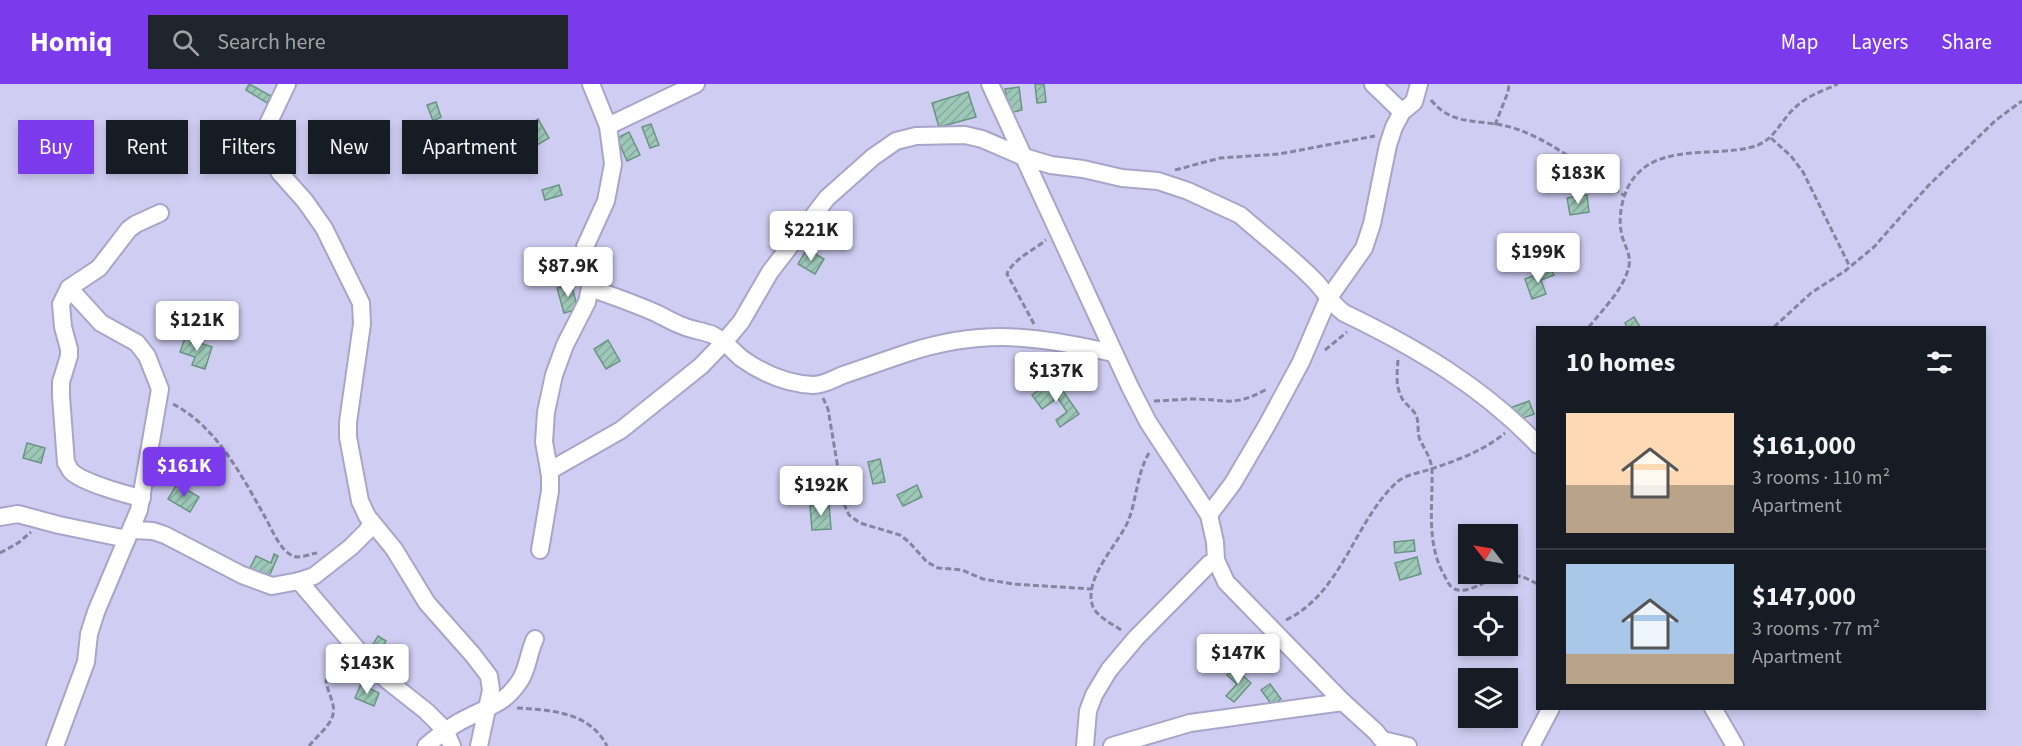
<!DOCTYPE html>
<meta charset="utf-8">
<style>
:root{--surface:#171b24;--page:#20242c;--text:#f1f3f6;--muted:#9ea1a6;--line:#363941;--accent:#7c3aed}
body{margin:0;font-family:"Source Sans 3",sans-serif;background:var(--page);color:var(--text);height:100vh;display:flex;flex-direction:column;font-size:22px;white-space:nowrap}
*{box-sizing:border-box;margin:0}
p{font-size:20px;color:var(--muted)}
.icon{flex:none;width:33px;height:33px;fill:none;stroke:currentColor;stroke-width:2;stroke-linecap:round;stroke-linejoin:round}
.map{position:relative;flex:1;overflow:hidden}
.drawer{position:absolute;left:1536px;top:242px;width:450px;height:384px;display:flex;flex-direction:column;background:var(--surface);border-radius:0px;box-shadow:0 3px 9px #0003}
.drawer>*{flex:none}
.hud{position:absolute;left:18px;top:36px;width:570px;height:54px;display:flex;gap:12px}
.needle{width:39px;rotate:301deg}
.controls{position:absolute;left:1458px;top:440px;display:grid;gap:12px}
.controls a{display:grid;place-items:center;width:60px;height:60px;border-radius:0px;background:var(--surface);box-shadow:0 3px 9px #0003;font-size:30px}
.price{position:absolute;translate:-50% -51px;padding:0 14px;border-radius:6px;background:#fff;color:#222;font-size:20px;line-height:39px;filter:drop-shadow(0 2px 3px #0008)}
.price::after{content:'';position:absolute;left:50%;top:36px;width:18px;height:14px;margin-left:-9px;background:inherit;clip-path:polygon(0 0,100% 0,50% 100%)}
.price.active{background:var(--accent);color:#fff}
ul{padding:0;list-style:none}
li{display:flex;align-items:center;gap:18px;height:150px;padding:0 30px}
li+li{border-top:2px solid var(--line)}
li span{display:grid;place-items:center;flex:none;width:168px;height:120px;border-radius:0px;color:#555}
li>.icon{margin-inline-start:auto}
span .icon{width:72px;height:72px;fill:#fffc;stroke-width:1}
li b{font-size:26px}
h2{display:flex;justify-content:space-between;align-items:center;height:72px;padding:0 30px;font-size:26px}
.tag{padding:0 21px;border-radius:0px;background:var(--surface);box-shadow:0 3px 9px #0003;font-size:21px;line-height:54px}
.tag.active{background:var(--accent);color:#fff}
header{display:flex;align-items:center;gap:36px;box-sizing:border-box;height:84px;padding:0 30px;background:var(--accent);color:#fff}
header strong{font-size:28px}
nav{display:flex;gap:33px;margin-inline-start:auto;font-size:21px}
.search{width:420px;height:54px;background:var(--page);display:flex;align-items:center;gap:15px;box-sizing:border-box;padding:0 21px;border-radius:0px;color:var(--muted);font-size:22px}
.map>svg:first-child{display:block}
.building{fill:url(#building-hatch);stroke:#6a9484;stroke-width:1.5}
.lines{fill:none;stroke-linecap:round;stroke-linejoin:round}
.minor-casing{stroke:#a8a5c9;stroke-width:20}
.path{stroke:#8684a0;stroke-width:3;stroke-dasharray:6 3;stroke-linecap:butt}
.minor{stroke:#fff;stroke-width:16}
</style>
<header>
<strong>Homiq</strong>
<div class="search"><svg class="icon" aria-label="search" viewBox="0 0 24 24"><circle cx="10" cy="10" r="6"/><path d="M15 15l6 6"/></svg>Search here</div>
<nav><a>Map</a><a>Layers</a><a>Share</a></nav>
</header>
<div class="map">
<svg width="2022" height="662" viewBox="0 0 2022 662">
<defs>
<pattern id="building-hatch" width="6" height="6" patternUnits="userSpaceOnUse" patternTransform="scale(1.5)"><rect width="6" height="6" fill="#9dc8b7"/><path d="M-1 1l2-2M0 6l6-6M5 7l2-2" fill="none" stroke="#86aa9d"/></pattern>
</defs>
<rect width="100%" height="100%" fill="#cfcdf2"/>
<g class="building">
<polygon points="249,0 271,12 267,19 246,6"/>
<polygon points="1035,0 1044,0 1046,18 1037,19"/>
<polygon points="1019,3 1022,26 1009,29 1005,5"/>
<polygon points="968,8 976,33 939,43 932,19"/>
<polygon points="436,18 441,33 433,37 427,21"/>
<polygon points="538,35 549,54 537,61 525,43"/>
<polygon points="651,40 659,61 650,64 642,43"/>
<polygon points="629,48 640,71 627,77 617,54"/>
<polygon points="559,101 562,111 545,116 542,106"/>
<polygon points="1587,111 1589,128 1570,131 1567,114"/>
<polygon points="807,165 824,175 815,190 798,180"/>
<polygon points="1551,185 1554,191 1541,196 1546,210 1532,215 1525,195"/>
<polygon points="571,200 578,225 564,229 557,204"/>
<polygon points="1634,233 1640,243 1627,243 1625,239"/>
<polygon points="185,254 212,263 205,285 192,281 195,273 180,268"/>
<polygon points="608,256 620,277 606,285 594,265"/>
<polygon points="1049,299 1057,311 1063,307 1079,330 1060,343 1056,336 1067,328 1058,314 1042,325 1032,311"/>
<polygon points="1529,317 1534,330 1515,337 1510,324"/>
<polygon points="27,359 45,364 41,379 23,374"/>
<polygon points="880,375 885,398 873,400 868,378"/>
<polygon points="177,400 199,413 190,428 168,415"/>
<polygon points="917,401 922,413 903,422 897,411"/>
<polygon points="829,420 831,445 812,446 810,422"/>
<polygon points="1414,456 1415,467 1395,469 1394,458"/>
<polygon points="274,470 278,472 267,497 248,488 256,472 271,479"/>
<polygon points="1417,473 1421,490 1400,496 1395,479"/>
<polygon points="378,552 386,557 377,572 369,567"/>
<polygon points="1234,584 1251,599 1234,618 1226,612 1237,600 1227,591"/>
<polygon points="361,600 379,609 374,622 355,614"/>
<polygon points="1270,600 1281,615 1272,621 1261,606"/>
</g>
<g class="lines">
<defs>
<g id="minor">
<polyline points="287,0 267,42 265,54 266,65 280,89 305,117 324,144 361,219 362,240 348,338 348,353 360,417 367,432 394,465 427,519 473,571 489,592 491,606 479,662"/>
<polyline points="990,0 1130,303 1148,338 1209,431 1215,458 1216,476 1226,498 1343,618 1376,648 1387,662"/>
<polyline points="1373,0 1402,28"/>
<polyline points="608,42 696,0"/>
<path d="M590 204C613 212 636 220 658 230 666 234 674 239 683 242 692 246 703 247 713 251 724 256 732 266 741 274 762 289 787 300 813 301 824 301 833 295 843 291 864 284 886 276 907 269 984 244 1036 252 1113 269"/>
<path d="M549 387 621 346 701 282 724 258 741 238 770 188 827 114 873 73 896 57 916 52 965 51 982 55 1024 73 1051 81 1083 85 1122 94 1158 97 1188 107 1240 131C1264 152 1289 171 1312 194 1324 205 1330 219 1344 229 1415 263 1483 303 1538 361"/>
<path d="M142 414C127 411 81 398 71 387 69 385 68 381 66 379L61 312V298L69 272V265L63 243 61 220 69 204 99 184 129 145 136 140 160 129"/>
<polyline points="1209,431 1233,399 1267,341 1301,278 1328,215 1364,164 1372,140 1388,61 1394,43 1402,28 1414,18 1419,0"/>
<polyline points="0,433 18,430 59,441 127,455"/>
<polyline points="132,446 153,447 165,451 242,491 272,502 299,497 314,492 351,463 367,447 371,439"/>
<polyline points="540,466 550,407 550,391 544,358 546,328 554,291 565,261 587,218 590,204 585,163 606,117 613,80 608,42 591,0"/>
<polyline points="299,497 362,571 388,597 426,627 445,646 452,662"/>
<polyline points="1713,624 1735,662"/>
<polyline points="1383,656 1408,662"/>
<polyline points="55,662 86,578 89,550 96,528 139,426 160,305 147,272 137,259 101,239 69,204"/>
<path d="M426 662C439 651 453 640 469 633 492 621 506 619 521 595 528 583 529 567 535 555"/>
<polyline points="1085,662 1088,627 1094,611 1109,586 1136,554 1209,480 1216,476"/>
<polyline points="1112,662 1190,639 1343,618"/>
<polyline points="1531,662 1551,624"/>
</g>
</defs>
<use href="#minor" class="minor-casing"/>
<g class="path">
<path d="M1431 16C1452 42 1477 35 1506 42 1548 52 1589 88 1625 112"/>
<polyline points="1495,41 1508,8 1509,0"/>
<polyline points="1771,54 1791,72 1803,88 1850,183"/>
<polyline points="1175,86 1220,74 1279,70 1375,52"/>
<path d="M1034 240 1007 190C1013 175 1034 166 1046 156"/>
<path d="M1589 243C1603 225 1624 205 1629 182 1631 170 1625 163 1622 152 1618 135 1621 118 1628 103 1652 57 1711 74 1752 63 1776 57 1780 35 1798 21 1809 11 1825 6 1838 0"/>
<polyline points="1774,243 1811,209 1845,187 1874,163 1928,102 1996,36 2022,17"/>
<polyline points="1325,266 1347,248"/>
<path d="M1398 276C1397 290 1395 303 1403 316 1407 322 1415 326 1417 334 1419 341 1417 349 1420 356 1425 366 1431 374 1432 386 1433 420 1426 457 1443 489 1446 494 1448 501 1453 504 1466 513 1490 494 1503 489"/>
<polyline points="823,314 828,325 844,420 849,431 860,439 900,451 909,458 927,478 938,484 962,486 983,495 1013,500 1092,505"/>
<path d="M1154 317C1167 317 1180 315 1192 315 1228 315 1232 324 1267 305"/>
<path d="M173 320C216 342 242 392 265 433 272 445 278 463 291 471 299 476 308 470 317 469"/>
<polyline points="0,469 18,459 31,448"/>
<polyline points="1506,489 1523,493 1538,500"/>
<path d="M1286 536C1343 508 1353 439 1397 398 1406 390 1420 389 1431 385 1458 376 1483 367 1505 349"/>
<path d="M1121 546C1112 540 1098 533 1093 523 1082 494 1120 459 1129 435 1137 413 1137 389 1149 369"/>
<path d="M517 624C551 626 590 628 607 662"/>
<path d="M309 662C319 649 337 638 333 621 331 612 327 605 326 597L331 587 344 572"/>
</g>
<use href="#minor" class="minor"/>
</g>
</svg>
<div class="controls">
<a><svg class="needle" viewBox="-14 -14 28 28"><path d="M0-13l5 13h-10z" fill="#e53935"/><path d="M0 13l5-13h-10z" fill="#9ea1a6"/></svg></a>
<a><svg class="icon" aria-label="locate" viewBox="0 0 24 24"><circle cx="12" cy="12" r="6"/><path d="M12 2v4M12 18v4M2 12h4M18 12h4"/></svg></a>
<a><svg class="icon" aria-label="layers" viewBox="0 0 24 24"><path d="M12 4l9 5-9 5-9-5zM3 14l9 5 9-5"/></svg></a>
</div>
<b class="price" style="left:1578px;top:121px">$183K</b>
<b class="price" style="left:811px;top:178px">$221K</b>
<b class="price" style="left:1538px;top:200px">$199K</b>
<b class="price" style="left:568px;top:214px">$87.9K</b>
<b class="price" style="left:197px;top:268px">$121K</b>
<b class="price" style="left:1056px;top:319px">$137K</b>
<b class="price active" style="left:184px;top:414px">$161K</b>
<b class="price" style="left:821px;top:433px">$192K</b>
<b class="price" style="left:1238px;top:601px">$147K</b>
<b class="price" style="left:367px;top:611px">$143K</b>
<div class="hud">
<a class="tag active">Buy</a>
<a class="tag">Rent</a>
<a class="tag">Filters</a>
<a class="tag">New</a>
<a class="tag">Apartment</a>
</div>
<section class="drawer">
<h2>10 homes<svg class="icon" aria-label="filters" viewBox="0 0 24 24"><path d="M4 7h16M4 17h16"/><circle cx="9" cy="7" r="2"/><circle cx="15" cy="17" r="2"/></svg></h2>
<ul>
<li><span style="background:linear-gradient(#ffd9b3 60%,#b9a48a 0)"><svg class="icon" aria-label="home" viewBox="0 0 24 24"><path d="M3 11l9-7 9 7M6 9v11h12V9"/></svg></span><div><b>$161,000</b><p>3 rooms · 110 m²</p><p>Apartment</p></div></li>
<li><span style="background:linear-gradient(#a9c7e8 75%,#b9a48a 0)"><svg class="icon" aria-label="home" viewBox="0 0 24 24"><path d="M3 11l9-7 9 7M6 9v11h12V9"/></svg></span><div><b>$147,000</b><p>3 rooms · 77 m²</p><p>Apartment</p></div></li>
</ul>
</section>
</div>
